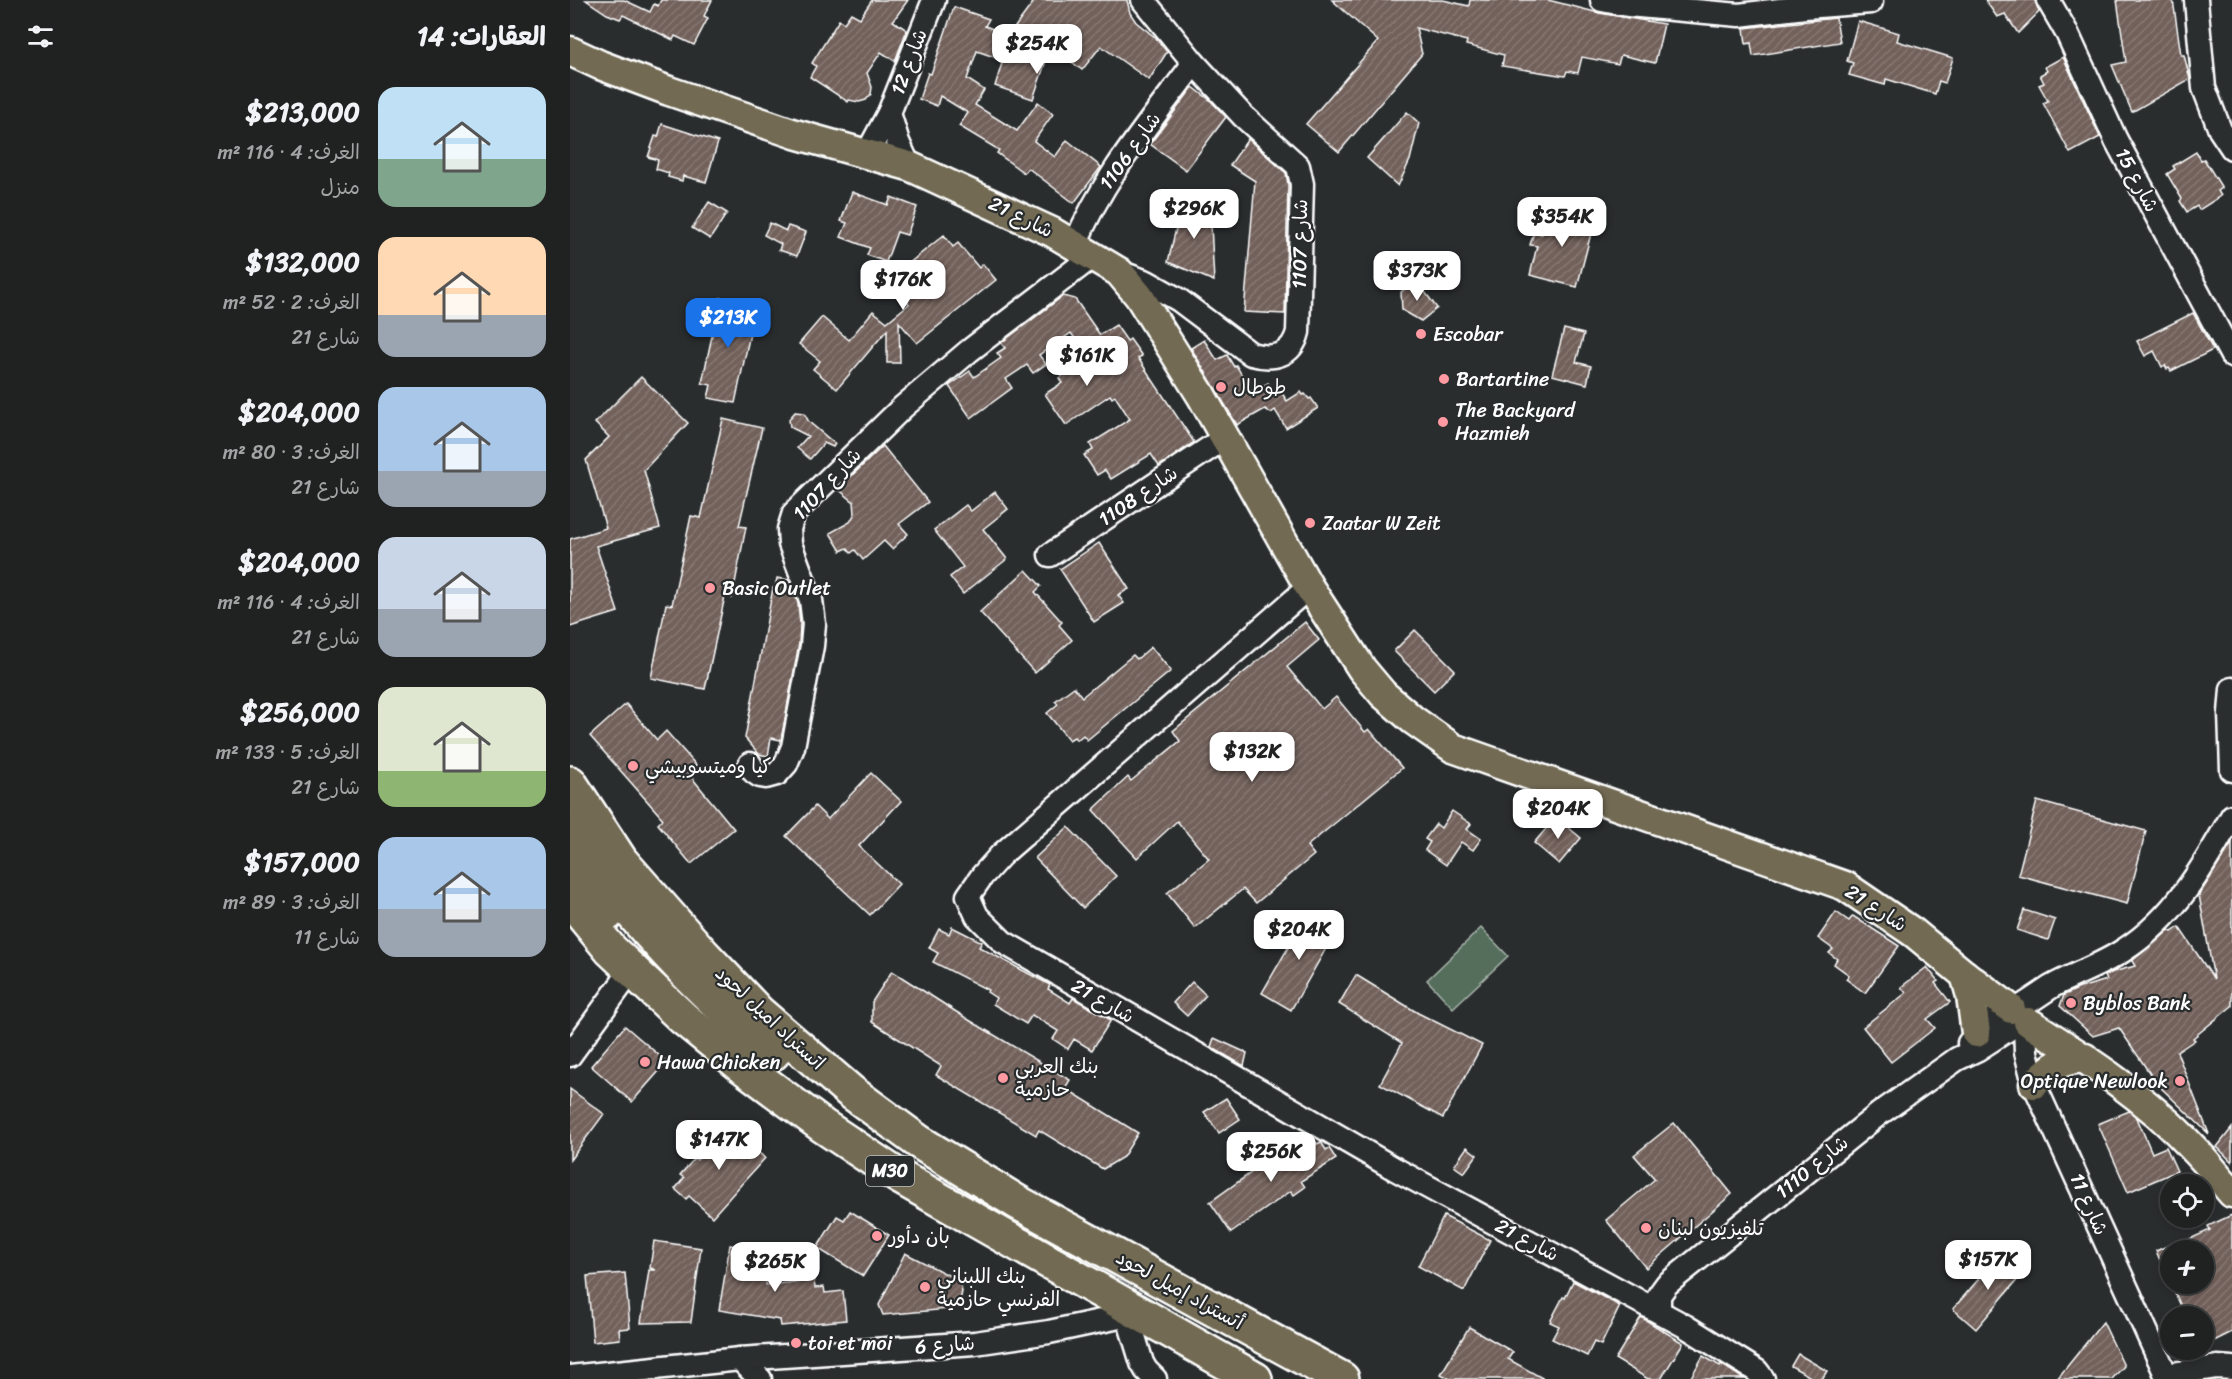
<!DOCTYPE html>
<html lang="ar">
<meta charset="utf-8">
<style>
:root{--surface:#202222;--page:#2d2f2f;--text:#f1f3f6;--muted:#a2a4a5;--line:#3d3f40;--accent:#1a73e8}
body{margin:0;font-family:Sriracha,"Playpen Sans Arabic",sans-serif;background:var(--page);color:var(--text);direction:rtl;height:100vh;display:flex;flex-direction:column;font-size:22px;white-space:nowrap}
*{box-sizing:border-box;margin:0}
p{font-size:20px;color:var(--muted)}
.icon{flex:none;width:33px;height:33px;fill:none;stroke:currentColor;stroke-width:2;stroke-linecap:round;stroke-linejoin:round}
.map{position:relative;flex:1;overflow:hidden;direction:ltr}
.sheet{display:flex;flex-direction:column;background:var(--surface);width:570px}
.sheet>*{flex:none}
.controls{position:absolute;left:1590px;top:1174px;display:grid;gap:12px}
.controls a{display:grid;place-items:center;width:54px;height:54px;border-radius:50%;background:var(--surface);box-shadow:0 3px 9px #0003,0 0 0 2px var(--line);font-size:30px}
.price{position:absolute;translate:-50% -51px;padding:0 14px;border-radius:12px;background:#fff;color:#222;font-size:20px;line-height:39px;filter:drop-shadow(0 2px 3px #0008)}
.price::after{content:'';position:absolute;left:50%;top:36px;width:18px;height:14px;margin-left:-9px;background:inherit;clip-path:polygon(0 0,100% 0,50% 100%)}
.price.on{background:var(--accent);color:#fff}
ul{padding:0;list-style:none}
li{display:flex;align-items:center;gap:18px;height:150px;padding:0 24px}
li span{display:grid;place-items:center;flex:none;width:168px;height:120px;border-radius:18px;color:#555}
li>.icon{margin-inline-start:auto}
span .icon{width:72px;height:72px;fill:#fffc;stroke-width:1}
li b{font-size:26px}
h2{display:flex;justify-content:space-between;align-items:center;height:72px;padding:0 24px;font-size:26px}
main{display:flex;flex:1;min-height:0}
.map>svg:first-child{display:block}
.pitch{fill:#556e5c;stroke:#aab6ae;stroke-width:1.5}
.building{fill:url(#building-hatch);stroke:#fff;stroke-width:1.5}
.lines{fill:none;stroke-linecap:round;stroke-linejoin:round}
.minor-casing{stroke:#fff;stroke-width:27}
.major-casing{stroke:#fff;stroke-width:33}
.highway-casing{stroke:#fff;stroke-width:38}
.minor{stroke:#2a2d2e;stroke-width:22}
.major{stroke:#726b52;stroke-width:28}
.highway{stroke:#726b52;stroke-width:33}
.poi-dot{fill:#ff9aa2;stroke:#2a2d2e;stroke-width:2}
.labels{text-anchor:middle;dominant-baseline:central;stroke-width:4.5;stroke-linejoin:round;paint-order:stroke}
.shield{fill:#2a2d2e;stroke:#bfc0c0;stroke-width:1.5}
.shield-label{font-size:18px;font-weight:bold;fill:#fff}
.street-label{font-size:20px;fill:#fff;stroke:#2a2d2e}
.poi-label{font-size:20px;fill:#fff;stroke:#2a2d2e;text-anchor:start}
</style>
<main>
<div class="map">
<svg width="1662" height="1379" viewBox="0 0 1662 1379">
<defs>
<pattern id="building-hatch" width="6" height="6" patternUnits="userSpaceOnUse" patternTransform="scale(1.5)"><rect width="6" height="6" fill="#72605a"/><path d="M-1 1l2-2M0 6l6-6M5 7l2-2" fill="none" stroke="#877873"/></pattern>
</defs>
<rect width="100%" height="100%" fill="#2a2d2e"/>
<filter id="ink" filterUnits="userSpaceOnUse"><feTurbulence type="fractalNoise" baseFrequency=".0167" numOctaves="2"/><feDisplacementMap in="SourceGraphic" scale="12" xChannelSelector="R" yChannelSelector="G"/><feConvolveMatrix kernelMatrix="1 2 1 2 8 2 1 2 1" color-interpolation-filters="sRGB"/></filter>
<g filter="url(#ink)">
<polygon class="pitch" points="911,928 938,956 883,1008 857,980"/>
<g class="building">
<polygon points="16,0 54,0 80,12 84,4 88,6 91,0 142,0 134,16 138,18 124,45 105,36 103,40 53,15 50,19 37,14"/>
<polygon points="302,0 338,0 323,21 337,30 325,61 311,52 297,73 302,87 301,94 296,100 289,102 279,100 278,102 240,77 246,66 242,63 269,20 274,23 281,13 290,18"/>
<polygon points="465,0 557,0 560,13 566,22 586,38 597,52 579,80 531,46 512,70 481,46 463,99 425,86 433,60 407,51 397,79 414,90 405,105 447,131 468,102 483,114 464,141 485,157 497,140 531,167 504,203 458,168 454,173 427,153 429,150 389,126 398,113 370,96 367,106 349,99 358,73 361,74 384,7 419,19 415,26 439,35 445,28 447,28 445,27"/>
<polygon points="762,0 873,0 899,6 900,0 978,0 1029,13 1094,24 1085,63 1051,55 1048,64 1012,57 1008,73 997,71 995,76 932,66 934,55 896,45 897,41 846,28 852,54 769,152 736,124 808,41"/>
<polygon points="1415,0 1465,0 1469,12 1448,33 1435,14 1427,17"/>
<polygon points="1547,0 1603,0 1611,55 1614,55 1620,79 1562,112 1542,65 1556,62"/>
<polygon points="1266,18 1270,42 1183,56 1181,43 1176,44 1174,28"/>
<polygon points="1288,21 1329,33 1327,41 1383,58 1375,83 1369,81 1365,94 1316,79 1315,85 1279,75 1283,63 1277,61"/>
<polygon points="1493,57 1530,137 1500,153 1473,103 1478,101 1469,85 1474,83 1470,75 1477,71 1475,67"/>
<polygon points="623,87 640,100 656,117 616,170 580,144"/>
<polygon points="837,112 849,123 840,160 828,186 797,158"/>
<polygon points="92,124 148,142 136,182 113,176 112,181 98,177 99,173 86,169 88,160 78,157 85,136 88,137"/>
<polygon points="678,139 716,173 718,185 715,314 674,312 685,181 660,165"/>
<polygon points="1626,152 1631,160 1634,159 1652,188 1648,191 1651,196 1629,210 1627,206 1617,212 1610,201 1612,199 1597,174 1605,169 1603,166"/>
<polygon points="282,192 318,205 321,197 347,207 337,235 327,232 316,262 297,255 300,248 271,237 277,223 271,221"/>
<polygon points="613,199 640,206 644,281 598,262"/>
<polygon points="139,202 157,213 140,239 122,228"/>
<polygon points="1002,209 1020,214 1019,221 1024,222 1007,287 960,275 967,246 960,245 964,232 972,234 978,212 1000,218"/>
<polygon points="200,223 216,231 218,226 236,232 227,256 209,250 211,244 194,235"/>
<polygon points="374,235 383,247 388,243 409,268 413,264 426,280 347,343 329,322 330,363 317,363 317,330 267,389 243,369 250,361 229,344 252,317 279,340 303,311 317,322 339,304 333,297 337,293 329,284 343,272 333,268"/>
<polygon points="846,280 867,308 851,321 832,310 831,292"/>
<polygon points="493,296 505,299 530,335 546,325 557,341 560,339 572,356 568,358 624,442 589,466 581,454 541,479 535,470 527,475 514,455 523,450 520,444 560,419 545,396 542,398 540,395 496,425 475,394 492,383 489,378 519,358 501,333 469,355 476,364 463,373 457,365 436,379 442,388 401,418 379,386 400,371 404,377 431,358 427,353 435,348 431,343"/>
<polygon points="150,298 186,306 165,403 138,398 141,385 132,383"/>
<polygon points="1623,313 1643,350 1601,371 1599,368 1597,369 1595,365 1592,367 1584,351 1575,356 1567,341"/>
<polygon points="994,329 1014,334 1006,362 1021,366 1017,384 982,375"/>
<polygon points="634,340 647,360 657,355 664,367 666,365 682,393 698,383 702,390 705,388 706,392 710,390 717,401 731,392 733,395 735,394 739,399 741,398 748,408 716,428 705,410 701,413 695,409 667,425 621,348"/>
<polygon points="71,377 118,423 74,470 90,528 26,546 48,612 0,627 0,539 36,528 16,460 39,437 25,423"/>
<polygon points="225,412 234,413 239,422 265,444 263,447 254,443 240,459 227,448 238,436 220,427 219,419"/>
<polygon points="153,419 192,428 169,526 176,527 162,598 155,596 135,689 81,678 96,604 102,605 121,516 131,518"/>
<polygon points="313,446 358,502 329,524 338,534 322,549 314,541 293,560 285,550 281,553 277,548 271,551 260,533 280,522 285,513 284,502 268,489"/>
<polygon points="425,492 438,509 413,529 437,559 393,594 380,577 393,567 364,530 396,505 401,511"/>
<polygon points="529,543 559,589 548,595 554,603 524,622 490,569"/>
<polygon points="456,570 471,586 465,592 492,622 489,625 502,640 465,673 410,612"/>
<polygon points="207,578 219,580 228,603 230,624 229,644 211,740 201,738 198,756 189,754 175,738 203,588 205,588"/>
<polygon points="735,622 749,640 717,667 752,709 766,697 795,732 799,729 832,768 737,846 744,855 686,903 673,889 625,928 597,893 639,859 607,821 567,858 523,810 558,777 561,781 610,741 603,731"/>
<polygon points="845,630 885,670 864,691 824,651"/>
<polygon points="581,647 601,671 517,740 513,735 507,740 504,737 499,740 477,713 488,704 485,701 504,687 512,697 563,655 567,659"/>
<polygon points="56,704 87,740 96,731 126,765 118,773 164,829 121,864 88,824 93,819 20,736"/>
<polygon points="301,773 331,801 289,846 329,884 300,915 216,836 245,806 258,819"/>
<polygon points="1467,801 1576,831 1557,904 1448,875"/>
<polygon points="882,811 901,824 897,829 911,839 903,850 891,842 876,865 855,850 860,842 855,839 866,824 871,828"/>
<polygon points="986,817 1011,838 989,864 964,843"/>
<polygon points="498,827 546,876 513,908 465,858"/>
<polygon points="1662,843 1662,1006 1623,1038 1625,1040 1607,1052 1639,1134 1587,1084 1549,1028 1523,1036 1490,1006 1494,995 1510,988 1537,980 1535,976 1543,972 1565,966 1562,961 1599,930 1602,932 1609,927 1644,979 1629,895"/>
<polygon points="1454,910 1485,920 1478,940 1447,930"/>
<polygon points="1266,912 1279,921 1283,916 1329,946 1295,993 1276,979 1279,975 1264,964 1267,959 1259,953 1263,949 1248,938"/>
<polygon points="738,913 767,929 721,1010 692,993"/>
<polygon points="382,927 412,942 409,947 480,985 478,989 500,1003 503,998 541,1020 522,1050 504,1039 498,1049 483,1039 488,1031 462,1015 456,1024 423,1004 426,998 417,992 418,990 363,962 368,953 359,948 369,929 379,934"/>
<polygon points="1357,967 1368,981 1365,983 1380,1002 1357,1019 1365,1028 1321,1062 1293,1027 1336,993 1331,987"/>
<polygon points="322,971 399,1020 500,1080 495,1088 568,1133 553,1157 533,1169 469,1130 466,1135 366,1075 371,1066 302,1022 302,1002"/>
<polygon points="786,975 848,1013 912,1045 873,1118 810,1084 832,1043 769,1004"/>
<polygon points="622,982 636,995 617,1016 603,1003"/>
<polygon points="55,1026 97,1062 62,1102 21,1066"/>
<polygon points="644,1038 677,1053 674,1066 641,1047"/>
<polygon points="0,1089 34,1114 0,1160"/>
<polygon points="656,1098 670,1119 649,1133 634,1112"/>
<polygon points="1559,1111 1567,1118 1582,1153 1596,1147 1607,1171 1558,1192 1528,1124"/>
<polygon points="1104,1123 1162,1194 1076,1268 1036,1220 1085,1179 1064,1155"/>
<polygon points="158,1126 195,1158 142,1217 119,1196 116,1199 105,1189 114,1178 110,1175 125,1158 127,1160"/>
<polygon points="1662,1128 1662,1162 1647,1147"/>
<polygon points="743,1137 747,1144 751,1142 756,1150 759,1148 766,1159 731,1181 735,1187 724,1195 721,1191 661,1233 640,1202 710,1152 713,1156"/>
<polygon points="897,1147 907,1155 894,1173 884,1166"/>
<polygon points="280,1211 319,1235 293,1276 247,1248 267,1216 274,1220"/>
<polygon points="1662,1215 1662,1332 1634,1346 1634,1317 1616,1317 1601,1284 1634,1284 1634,1251 1600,1251 1600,1283 1586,1251 1600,1245 1600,1248 1640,1230 1638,1226"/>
<polygon points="874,1216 920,1240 894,1291 848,1266"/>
<polygon points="84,1241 131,1248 121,1322 71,1323 79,1270 86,1270 80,1268"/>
<polygon points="160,1245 201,1252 196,1285 244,1280 245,1288 254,1287 255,1293 273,1291 276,1320 211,1326 210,1320 149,1310"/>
<polygon points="335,1253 390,1281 392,1292 389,1304 378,1309 313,1315 309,1305"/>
<polygon points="1431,1253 1454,1272 1406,1329 1383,1309"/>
<polygon points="55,1273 60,1328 49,1329 50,1339 23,1342 17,1276"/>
<polygon points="1003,1281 1050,1306 1031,1345 1024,1342 1017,1356 982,1339 989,1326 980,1322 993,1297 995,1298"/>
<polygon points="1071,1317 1113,1343 1091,1379 1078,1379 1045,1359"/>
<polygon points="1533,1322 1554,1366 1542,1379 1487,1379"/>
<polygon points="899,1327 943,1352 938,1359 974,1379 880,1379 871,1374"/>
<polygon points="1228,1354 1257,1371 1252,1379 1244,1379 1221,1366"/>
<polygon points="1133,1356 1150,1366 1151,1364 1174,1379 1120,1379"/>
</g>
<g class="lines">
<defs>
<g id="minor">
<polyline points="1032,0 1058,5 1169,15 1235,7 1301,2"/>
<polyline points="1478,0 1497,33 1546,140 1662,356"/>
<polyline points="1626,0 1634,88 1650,130 1662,148"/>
<polyline points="319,113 328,142 339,166"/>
<polyline points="297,154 319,113 364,0"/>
<path d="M505 245C532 178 581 121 624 63"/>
<path d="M549 272 577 282 609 300 681 354C703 360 722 356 728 332L732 184 728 166 673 116 624 63 573 0"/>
<polyline points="480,555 656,437"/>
<polyline points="739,587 431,855 412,876 398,896 407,916 433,942 825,1169 1115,1326 1187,1371 1193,1379"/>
<polyline points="1662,689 1660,713 1662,770"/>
<polyline points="180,764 184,772 190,776 196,777 207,774 216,764 223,747 242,646 244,624 241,600 220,544 219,529 224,513 333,407 399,351 523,256"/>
<path d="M1454 1005C1463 999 1472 993 1481 987 1504 974 1532 965 1554 950 1604 918 1634 866 1662 816"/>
<polyline points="1455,1025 1456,1052 1464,1084 1598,1379"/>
<polyline points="1399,1043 1417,1022 1440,1011"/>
<polyline points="0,1055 61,971"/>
<polyline points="1089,1311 1089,1295 1097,1284 1309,1114 1387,1059 1408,1049 1445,1025"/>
<polyline points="557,1314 572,1363 576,1370 585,1379"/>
<polyline points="170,1359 190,1379"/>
<polyline points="1596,1375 1647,1367 1662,1368"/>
<polyline points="0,1377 170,1359 405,1343 479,1332 568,1313"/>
</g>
<g id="major">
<polyline points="0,51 30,65 99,91 225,134 339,166 482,232 549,272 569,296 631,395 739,587 792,669 813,694 843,720 883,748 1275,886 1344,933 1395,975 1441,1009"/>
<polyline points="1395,975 1401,996 1406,1033"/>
<path d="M1458 1022C1516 1059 1576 1097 1623 1148 1637 1162 1649 1178 1662 1193"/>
<path d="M1464 1084C1482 1066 1489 1060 1515 1058"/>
</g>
<g id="highway">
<polyline points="0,783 51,861 132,953 189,1013 281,1092 349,1142 447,1202 772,1379"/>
<path d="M0 831C56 914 126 989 203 1053"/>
<polyline points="0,866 37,914"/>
<polyline points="0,900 41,950 113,1018 172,1066 253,1126 328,1176 685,1379"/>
</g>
</defs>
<use href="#minor" class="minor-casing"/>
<use href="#major" class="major-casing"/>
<use href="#highway" class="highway-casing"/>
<use href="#minor" class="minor"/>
<use href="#major" class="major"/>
<use href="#highway" class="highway"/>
</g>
</g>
<g class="poi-dot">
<circle cx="851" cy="334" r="6"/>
<circle cx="874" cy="379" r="6"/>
<circle cx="651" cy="387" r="6"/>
<circle cx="873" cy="422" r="6"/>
<circle cx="740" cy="523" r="6"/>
<circle cx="140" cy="588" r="6"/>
<circle cx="63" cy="766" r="6"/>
<circle cx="1501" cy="1003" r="6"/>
<circle cx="75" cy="1062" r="6"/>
<circle cx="433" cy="1078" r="6"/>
<circle cx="1610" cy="1081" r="6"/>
<circle cx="1076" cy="1228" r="6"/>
<circle cx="307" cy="1236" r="6"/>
<circle cx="355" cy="1287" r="6"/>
<circle cx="226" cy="1343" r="6"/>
</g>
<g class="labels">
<rect class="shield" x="296" y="1156" width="48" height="30" rx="4.5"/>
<g class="shield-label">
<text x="320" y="1171">M30</text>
</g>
<g class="street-label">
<text transform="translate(339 62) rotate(-69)">شارع 12</text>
<text transform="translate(560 151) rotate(-54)">شارع 1106</text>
<text transform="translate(1567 180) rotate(62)">شارع 15</text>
<text transform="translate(451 217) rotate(26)">شارع 21</text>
<text transform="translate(730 244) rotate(-89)">شارع 1107</text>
<text transform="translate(257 484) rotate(-47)">شارع 1107</text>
<text transform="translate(568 496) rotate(-34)">شارع 1108</text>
<text transform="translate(1306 908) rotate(33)">شارع 21</text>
<text transform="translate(533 1001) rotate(30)">شارع 21</text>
<text transform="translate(200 1018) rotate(43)">اتستراد اميل لحود</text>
<text transform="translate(1242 1167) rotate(-39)">شارع 1110</text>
<text transform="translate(1519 1204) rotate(66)">شارع 11</text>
<text transform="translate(957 1240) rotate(28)">شارع 21</text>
<text transform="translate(610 1290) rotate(29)">أتستراد إميل لحود</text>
<text transform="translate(375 1345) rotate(-4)">شارع 6</text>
</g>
<g class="poi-label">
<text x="863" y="334">Escobar</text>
<text x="886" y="379">Bartartine</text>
<text x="663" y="387">طوطال</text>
<text x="885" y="410">The Backyard<tspan x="885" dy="23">Hazmieh</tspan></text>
<text x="752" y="523">Zaatar W Zeit</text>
<text x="152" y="588">Basic Outlet</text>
<text x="75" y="766">كيا وميتسوبيشي</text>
<text x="1513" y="1003">Byblos Bank</text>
<text x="87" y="1062">Hawa Chicken</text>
<text x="445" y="1066">بنك العربي<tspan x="445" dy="23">حازمية</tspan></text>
<text x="1598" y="1081" text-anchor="end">Optique Newlook</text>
<text x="1088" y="1228">تلفيزيون لبنان</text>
<text x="319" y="1236">بان دأور</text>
<text x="367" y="1276">بنك اللبناني<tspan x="367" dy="23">الفرنسي حازمية</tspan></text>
<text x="238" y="1343">toi et moi</text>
</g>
</g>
</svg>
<div class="controls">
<a><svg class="icon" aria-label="locate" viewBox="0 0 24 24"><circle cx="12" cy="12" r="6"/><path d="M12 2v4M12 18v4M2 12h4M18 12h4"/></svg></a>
<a>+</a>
<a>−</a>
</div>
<b class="price" style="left:467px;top:75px">$254K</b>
<b class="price" style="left:624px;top:240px">$296K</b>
<b class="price" style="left:992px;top:248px">$354K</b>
<b class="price" style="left:847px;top:302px">$373K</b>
<b class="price" style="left:333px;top:311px">$176K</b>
<b class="price on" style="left:158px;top:349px">$213K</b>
<b class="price" style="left:517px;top:387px">$161K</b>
<b class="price" style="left:682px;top:783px">$132K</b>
<b class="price" style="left:988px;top:840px">$204K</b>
<b class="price" style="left:729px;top:961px">$204K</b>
<b class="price" style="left:149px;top:1171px">$147K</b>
<b class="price" style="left:701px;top:1183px">$256K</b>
<b class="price" style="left:1418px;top:1291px">$157K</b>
<b class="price" style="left:205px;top:1293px">$265K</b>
</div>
<section class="sheet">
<h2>العقارات: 14<svg class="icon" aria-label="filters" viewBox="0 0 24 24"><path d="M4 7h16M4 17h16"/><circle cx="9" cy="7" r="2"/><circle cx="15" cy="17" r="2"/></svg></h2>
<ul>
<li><span style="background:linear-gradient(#bfe0f5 60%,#7fa58c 0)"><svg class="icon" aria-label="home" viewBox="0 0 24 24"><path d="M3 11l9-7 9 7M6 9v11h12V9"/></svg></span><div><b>$213,000</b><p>الغرف: 4 · 116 m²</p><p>منزل</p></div></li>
<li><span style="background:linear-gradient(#ffd9b3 65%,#9aa5b1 0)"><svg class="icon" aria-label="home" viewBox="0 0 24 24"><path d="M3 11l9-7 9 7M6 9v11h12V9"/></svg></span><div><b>$132,000</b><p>الغرف: 2 · 52 m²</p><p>شارع 21</p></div></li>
<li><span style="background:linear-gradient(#a9c7e8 70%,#9aa5b1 0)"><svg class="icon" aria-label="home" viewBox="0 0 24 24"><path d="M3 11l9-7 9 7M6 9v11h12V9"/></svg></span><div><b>$204,000</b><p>الغرف: 3 · 80 m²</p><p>شارع 21</p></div></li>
<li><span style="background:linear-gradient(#c9d6e8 60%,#9aa5b1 0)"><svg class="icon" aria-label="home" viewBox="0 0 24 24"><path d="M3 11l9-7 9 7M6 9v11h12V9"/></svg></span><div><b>$204,000</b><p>الغرف: 4 · 116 m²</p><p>شارع 21</p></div></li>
<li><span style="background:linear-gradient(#dfe7d0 70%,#8fb573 0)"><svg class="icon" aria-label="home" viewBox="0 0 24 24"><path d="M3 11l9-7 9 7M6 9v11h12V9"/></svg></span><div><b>$256,000</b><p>الغرف: 5 · 133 m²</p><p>شارع 21</p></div></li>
<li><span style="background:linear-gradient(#a9c7e8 60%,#9aa5b1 0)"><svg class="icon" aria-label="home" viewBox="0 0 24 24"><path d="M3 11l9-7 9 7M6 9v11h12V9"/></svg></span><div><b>$157,000</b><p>الغرف: 3 · 89 m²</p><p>شارع 11</p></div></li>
</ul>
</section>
</main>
